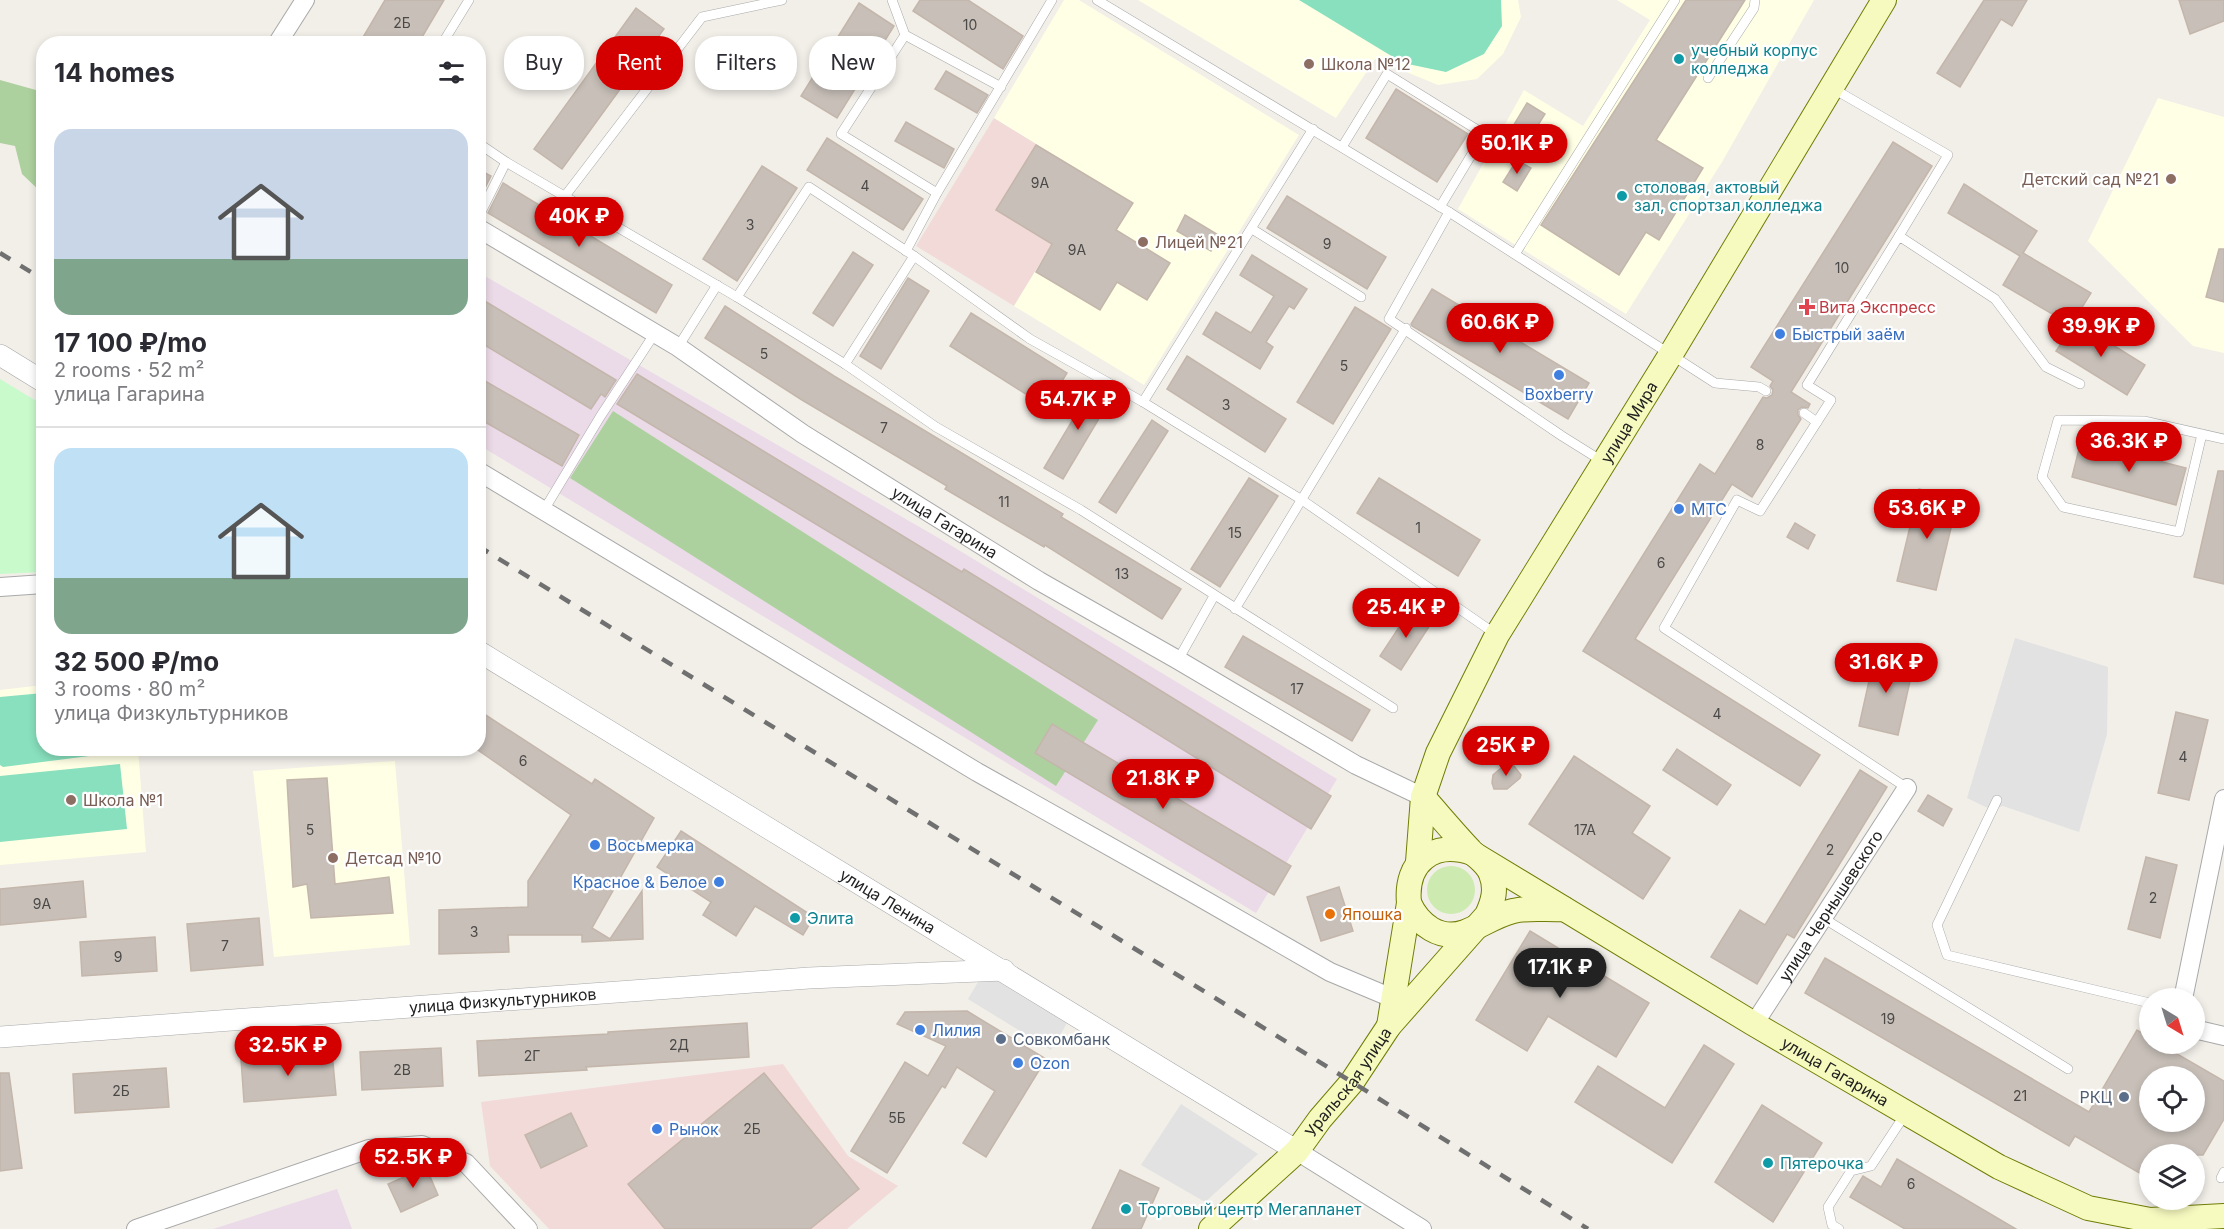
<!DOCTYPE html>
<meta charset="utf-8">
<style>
:root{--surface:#fff;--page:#f7f7f7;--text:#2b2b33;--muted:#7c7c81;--line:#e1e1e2;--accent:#d40000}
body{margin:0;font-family:Inter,sans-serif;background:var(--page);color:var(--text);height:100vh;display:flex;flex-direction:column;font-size:22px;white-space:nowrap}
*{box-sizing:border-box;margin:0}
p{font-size:20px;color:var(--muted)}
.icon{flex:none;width:33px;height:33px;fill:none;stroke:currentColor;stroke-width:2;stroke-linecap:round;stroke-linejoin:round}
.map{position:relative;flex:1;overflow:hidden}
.drawer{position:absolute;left:36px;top:36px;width:450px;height:720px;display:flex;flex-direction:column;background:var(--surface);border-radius:24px;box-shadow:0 3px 9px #0003}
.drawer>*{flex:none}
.guide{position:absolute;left:504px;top:36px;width:570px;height:54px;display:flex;gap:12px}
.needle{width:39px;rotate:142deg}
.fabs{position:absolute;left:2139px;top:988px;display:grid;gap:12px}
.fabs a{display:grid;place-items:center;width:66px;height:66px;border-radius:50%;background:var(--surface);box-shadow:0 3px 9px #0003;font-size:30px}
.price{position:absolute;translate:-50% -51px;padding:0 14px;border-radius:21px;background:var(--accent);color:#fff;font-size:20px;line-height:39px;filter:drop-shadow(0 2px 3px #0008)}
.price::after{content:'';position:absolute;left:50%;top:36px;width:18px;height:14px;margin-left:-9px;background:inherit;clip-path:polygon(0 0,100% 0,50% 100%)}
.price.current{background:#222;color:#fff}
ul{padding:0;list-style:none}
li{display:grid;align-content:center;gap:12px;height:318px;padding:0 18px}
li+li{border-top:2px solid var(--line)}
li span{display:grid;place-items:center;height:186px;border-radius:18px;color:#555}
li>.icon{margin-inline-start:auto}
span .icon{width:108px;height:108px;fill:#fffc;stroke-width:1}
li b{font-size:26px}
h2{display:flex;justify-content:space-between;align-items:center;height:72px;padding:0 18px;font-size:26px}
.pill{padding:0 21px;border-radius:24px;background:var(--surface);box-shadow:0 3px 9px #0003;font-size:21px;line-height:54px}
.pill.current{background:var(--accent);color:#fff}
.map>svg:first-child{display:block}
.commercial{fill:#f2dad9}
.industrial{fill:#ebdbe8}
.education{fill:#ffffe5}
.grass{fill:#cdebb0}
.forest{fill:#add19e}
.park{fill:#c8facc}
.pitch{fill:#88e0be}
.parking{fill:#e2e2e2}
.building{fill:#c7bfb8;stroke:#c4b6ab;stroke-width:1.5;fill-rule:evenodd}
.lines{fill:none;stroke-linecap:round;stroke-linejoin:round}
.service-casing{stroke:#a9a9a9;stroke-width:10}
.minor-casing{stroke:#a9a9a9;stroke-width:20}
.tertiary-casing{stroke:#a9a9a9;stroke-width:22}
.secondary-casing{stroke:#707d05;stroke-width:26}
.service{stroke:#fff;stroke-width:9}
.minor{stroke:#fff;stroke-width:18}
.tertiary{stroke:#fff;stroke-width:21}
.secondary{stroke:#f7fabf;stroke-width:24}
.rail{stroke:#707070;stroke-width:4.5;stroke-dasharray:12 12;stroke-linecap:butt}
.culture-dot{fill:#0f9aa8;stroke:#fff;stroke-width:2}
.education-dot{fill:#8d6e63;stroke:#fff;stroke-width:2}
.health-dot{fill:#e0444e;stroke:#fff;stroke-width:2}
.shop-dot{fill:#3f7fe0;stroke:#fff;stroke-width:2}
.food-dot{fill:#e8710a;stroke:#fff;stroke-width:2}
.service-dot{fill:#5c6f8a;stroke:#fff;stroke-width:2}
.labels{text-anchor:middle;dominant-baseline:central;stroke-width:4.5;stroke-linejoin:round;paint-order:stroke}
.number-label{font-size:14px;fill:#4b4948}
.culture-label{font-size:16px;fill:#0d838f;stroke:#fff;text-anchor:start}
.education-label{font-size:16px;fill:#785e54;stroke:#fff;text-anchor:start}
.health-label{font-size:16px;fill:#be3a42;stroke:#fff;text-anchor:start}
.shop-label{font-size:16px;fill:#366cbe;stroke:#fff;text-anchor:start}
.street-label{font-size:16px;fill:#222;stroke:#fff}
.food-label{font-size:16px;fill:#c56008;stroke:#fff;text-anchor:start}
.service-label{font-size:16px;fill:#4e5e75;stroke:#fff;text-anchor:start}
</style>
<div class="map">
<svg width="2224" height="1229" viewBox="0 0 2224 1229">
<rect width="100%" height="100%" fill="#f2efe9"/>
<g class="commercial">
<polygon points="994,118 1092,178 1014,306 916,246"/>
<polygon points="783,1064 848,1156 898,1186 847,1229 549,1229 490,1166 481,1102"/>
</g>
<g class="industrial">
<polygon points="478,272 942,540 1337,779 1256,913 479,445"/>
<polygon points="337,1189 352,1229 213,1229"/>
</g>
<g class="education">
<polygon points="1064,0 1079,0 1299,135 1144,385 1014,306 1092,178 994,118"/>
<polygon points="1138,0 1518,0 1521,17 1503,54 1477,79 1438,85 1375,59 1336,118"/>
<polygon points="1617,0 1814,0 1722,162 1626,314 1458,209 1524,90 1583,126 1650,20"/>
<polygon points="2158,98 2224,117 2224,353 2193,346 2088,241"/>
<polygon points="43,685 44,748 138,749 146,852 0,865 0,690"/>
<polygon points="395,761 410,945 274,957 253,771"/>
</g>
<circle class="grass" cx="1451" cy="890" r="24"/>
<g class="forest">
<polygon points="0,80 43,92 43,194 22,174 15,146 0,143"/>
<polygon points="613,411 1098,720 1056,786 570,478"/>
</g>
<polygon class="park" points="0,379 43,405 43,572 0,574"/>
<g class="pitch">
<polygon points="1299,0 1501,0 1502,26 1484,54 1446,72 1403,63"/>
<polygon points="43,693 44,748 112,749 105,754 3,767 0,765 0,697"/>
<polygon points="120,764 127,829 0,842 0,776"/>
</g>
<g class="parking">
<polygon points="2015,638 2108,667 2107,734 2079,832 2003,806 1992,810 1967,798"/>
<polygon points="984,972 1073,1013 1051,1050 968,999"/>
<polygon points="1181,1104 1258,1154 1205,1202 1141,1165"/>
</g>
<g class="building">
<polygon points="385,0 444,0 418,44 359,44"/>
<polygon points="920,0 968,0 1023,36 1003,69 913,11"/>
<polygon points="1686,0 1745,0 1656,140 1703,168 1659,240 1646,232 1619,275 1541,225"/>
<polygon points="1984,0 2027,0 2012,26 2001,19 1960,87 1937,73"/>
<polygon points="2179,0 2224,0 2224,21 2190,34"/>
<polygon points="859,3 894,26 837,118 801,96"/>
<polygon points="636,8 664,29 562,169 534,149"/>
<polygon points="946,71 988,95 977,113 935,89"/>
<polygon points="1396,89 1468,134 1437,182 1366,138"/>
<polygon points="1527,103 1545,114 1518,157 1501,146"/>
<polygon points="906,122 954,149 944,168 895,141"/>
<polygon points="827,138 923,199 903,230 807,170"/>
<polygon points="1893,142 1932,166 1791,392 1810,404 1808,408 1802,407 1798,410 1798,415 1801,419 1752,497 1732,484 1635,639 1820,755 1800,786 1583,651 1700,464 1715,474 1763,397 1767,398 1772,395 1773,390 1770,386 1773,381 1751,367"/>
<polygon points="1036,145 1133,203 1116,230 1170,263 1147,300 1117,282 1100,310 1036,272 1052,244 996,210"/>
<polygon points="1517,160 1531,168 1517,191 1503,182"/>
<polygon points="762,166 797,188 737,281 703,259"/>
<polygon points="478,169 491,176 478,202"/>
<polygon points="503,183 672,285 656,313 488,213"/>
<polygon points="1964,184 2037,231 2023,253 2091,293 2071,325 2003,285 2020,256 1948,213"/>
<polygon points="1287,196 1386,257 1367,289 1267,228"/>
<polygon points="1185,215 1220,236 1211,251 1177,231"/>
<polygon points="2219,249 2224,249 2224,302 2206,297"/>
<polygon points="853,252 873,265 833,326 813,313"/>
<polygon points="1252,255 1307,289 1294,309 1289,306 1266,342 1273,347 1260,369 1203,334 1216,312 1251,333 1274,296 1240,275"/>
<polygon points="908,278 929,291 881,369 860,356"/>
<polygon points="1432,289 1589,383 1568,419 1412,326 1411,324"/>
<polygon points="478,297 616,380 605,397 601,394 591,409 478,341"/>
<polygon points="725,306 834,376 1063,514 1061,517 1181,589 1162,619 1045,545 1044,547 945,489 947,486 802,400 705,338"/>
<polygon points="1355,307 1391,329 1333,424 1297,402"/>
<polygon points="971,313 1067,373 1046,407 950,346"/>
<polygon points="2076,322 2145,365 2127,395 2056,351"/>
<polygon points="1187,356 1286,419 1265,452 1167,389"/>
<polygon points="637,374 962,572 964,569 1331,796 1311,829 935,596 617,404"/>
<polygon points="478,377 579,435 562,466 478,418"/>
<polygon points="1094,384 1113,395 1063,479 1044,468"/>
<polygon points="1152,420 1168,431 1116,513 1099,502"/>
<polygon points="2081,441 2186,468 2176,505 2072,477"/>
<polygon points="2218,471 2224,471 2224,584 2194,577"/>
<polygon points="1249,478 1278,496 1220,587 1191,569"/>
<polygon points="1379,478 1480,540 1458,576 1357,513"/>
<polygon points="1919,489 1958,499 1936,590 1897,581"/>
<polygon points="1795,523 1815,535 1808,549 1787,537"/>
<polygon points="1411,609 1432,622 1401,670 1380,656"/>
<polygon points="1243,636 1370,710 1352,741 1225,667"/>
<polygon points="1875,654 1914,663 1898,735 1859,726"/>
<polygon points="478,710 592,784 595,779 654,818 592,928 610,939 642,891 643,939 582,942 582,935 508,935 509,952 439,954 439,910 528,907 528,881 571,815 478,750"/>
<polygon points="2176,712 2208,720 2189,800 2158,793"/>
<polygon points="1052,724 1291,866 1274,895 1035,753"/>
<polygon points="1677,749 1731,785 1717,805 1663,770"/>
<polygon points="1574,756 1650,806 1632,833 1670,858 1643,899 1529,824"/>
<polygon points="1506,764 1508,766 1510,764 1513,765 1521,775 1520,778 1507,789 1494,789 1492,783 1493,775"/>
<polygon points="1860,770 1887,787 1794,938 1787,934 1757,984 1711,957 1740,910 1765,925"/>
<polygon points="327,778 335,884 389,877 393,913 311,918 307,884 293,887 287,780"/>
<polygon points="1928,795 1952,809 1943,826 1918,811"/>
<polygon points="681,831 814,917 803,935 755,906 736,936 703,915 711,902 657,867"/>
<polygon points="2146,857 2177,865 2160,938 2128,929"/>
<polygon points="83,881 86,917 0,925 0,889"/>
<polygon points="1339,887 1353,931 1321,941 1307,897"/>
<polygon points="259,918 263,965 191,971 187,924"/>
<polygon points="1530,931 1649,1003 1616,1057 1548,1016 1527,1051 1476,1020"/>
<polygon points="155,937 157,971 82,976 80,942"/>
<path d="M1825 958 2089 1112 2137 1030 2150 1038V1044H2160L2224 1081V1119L2203 1155H2150V1179L2075 1136 2069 1146 1805 993ZM2150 1077H2194V1122H2150Z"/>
<polygon points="967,1011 1046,1059 986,1157 963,1143 995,1091 957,1067 945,1088 942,1086 887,1173 851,1151 905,1062 928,1076 946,1046 897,1024 905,1012"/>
<polygon points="747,1023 749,1057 586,1067 587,1070 479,1076 477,1041 608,1034 608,1032"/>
<polygon points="1704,1045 1734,1064 1672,1163 1575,1102 1598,1066 1665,1108"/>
<polygon points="441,1048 443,1086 362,1090 360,1052"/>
<polygon points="332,1052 336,1095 244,1102 241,1059"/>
<polygon points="166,1068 169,1107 75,1113 73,1074"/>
<polygon points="0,1073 9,1073 22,1168 0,1171"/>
<polygon points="764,1073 859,1189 810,1229 665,1229 628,1184"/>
<polygon points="1762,1105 1822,1143 1773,1222 1715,1182"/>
<polygon points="571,1113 587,1146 541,1168 525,1135"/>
<polygon points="1897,1159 2016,1229 1905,1229 1850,1197 1863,1176 1881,1187"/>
<polygon points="426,1167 438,1195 401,1212 388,1184"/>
<polygon points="1120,1170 1159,1188 1141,1229 1092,1229"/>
</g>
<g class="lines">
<defs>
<g id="service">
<polyline points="892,0 905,35 1001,87"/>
<polyline points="1097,0 1449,212 1715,383 1759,387 1766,391"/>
<polyline points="905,35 841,134 937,193"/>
<polyline points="442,44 469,0"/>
<polyline points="1708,78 1754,8 1755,0"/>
<polyline points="1832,88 1948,155 1899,236"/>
<polyline points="478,143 506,162 737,297 845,364 936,427 1081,510 1393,708"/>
<polyline points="1342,147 1387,74 1484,134 1440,207"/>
<polyline points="565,196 702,17 782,0"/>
<polyline points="1449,212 1389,319 1562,436 1602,461"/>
<polyline points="478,218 506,162"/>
<polyline points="1252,229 1361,297"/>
<polyline points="906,251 937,193 1052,0"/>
<polyline points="1515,254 1675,0"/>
<polyline points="737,297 809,187 914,256 1030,339 1143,402 1302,500 1497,635"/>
<polyline points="678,347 717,285"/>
<polyline points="845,364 914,256"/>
<polyline points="1143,402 1313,129"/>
<polyline points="1804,413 1817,422"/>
<polyline points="2202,434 2179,532 2063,507 2042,477 2058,420 2144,421 2224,439"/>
<polyline points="544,510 600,417 655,333"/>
<polyline points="1235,609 1406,328"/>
<polyline points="1178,660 1214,596"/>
<polyline points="1907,788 1664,628 1737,500 1760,511 1831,400 1807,385 1899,236 1995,299 2046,367 2080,384"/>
<polyline points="1997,800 1937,925 1947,955 2150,1003"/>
<polyline points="1823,918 2068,1069"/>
<polyline points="2221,1178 2224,1172"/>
<polyline points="1839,1229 1832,1225 1828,1207 1851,1171 1871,1166 1906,1113"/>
</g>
<g id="minor">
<polyline points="277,44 305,0"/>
<path id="s1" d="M478 228 678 347 803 434 1039 581 1178 660 1356 765 1423 797"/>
<polyline points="478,471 977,772 1189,891 1330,972 1392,998"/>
<polyline points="0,587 44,584"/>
<polyline points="2183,999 2224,799"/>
<path id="s2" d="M1754 1024 1907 788"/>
<polyline points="2194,1029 2224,1036"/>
<polyline points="1297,1151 1422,1229"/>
<polyline points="136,1229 369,1149 422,1145 466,1163 528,1229"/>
</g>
<g id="tertiary">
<polyline points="0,355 44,382"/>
<path id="s3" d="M478 651C750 819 1025 983 1297 1151"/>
<path id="s4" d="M0 1037 809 978 1004 970"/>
</g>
<g id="secondary">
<path id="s5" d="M1418 862 1423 797 1438 753 1497 635 1671 354 1884 0"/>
<path d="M1409 903C1419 925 1440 941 1465 932 1481 926 1496 915 1513 911 1529 907 1548 910 1564 909"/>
<path id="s6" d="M1389 1026 1409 903C1405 862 1433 840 1472 853L1754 1024 1999 1167 2088 1208 2150 1220 2224 1216"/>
<path id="s7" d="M1211 1229 1297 1151 1320 1119 1352 1082 1389 1026 1487 915C1493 902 1497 889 1491 874 1487 863 1477 858 1470 850 1454 833 1439 815 1423 797"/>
</g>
</defs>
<use href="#service" class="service-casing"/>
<use href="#minor" class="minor-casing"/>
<use href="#tertiary" class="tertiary-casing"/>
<use href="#secondary" class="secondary-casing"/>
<use href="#service" class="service"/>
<use href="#minor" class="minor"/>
<use href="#tertiary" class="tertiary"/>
<use href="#secondary" class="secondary"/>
<g class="rail">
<polyline points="0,253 44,280"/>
<polyline points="478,546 1352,1082 1588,1229"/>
</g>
</g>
<g class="culture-dot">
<circle cx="1679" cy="59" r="6"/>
<circle cx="1622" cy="196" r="6"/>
<circle cx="795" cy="918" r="6"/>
<circle cx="1768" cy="1163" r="6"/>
<circle cx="1126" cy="1209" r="6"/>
</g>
<g class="education-dot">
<circle cx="1309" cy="64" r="6"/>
<circle cx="2171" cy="179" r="6"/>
<circle cx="1143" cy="242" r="6"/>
<circle cx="71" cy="800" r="6"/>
<circle cx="333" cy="858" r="6"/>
</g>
<path class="health-dot" d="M1804 298h6v6h6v6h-6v6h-6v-6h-6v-6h6z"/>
<g class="shop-dot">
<circle cx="1780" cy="334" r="6"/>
<circle cx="1559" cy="375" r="6"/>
<circle cx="1679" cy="509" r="6"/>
<circle cx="595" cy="845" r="6"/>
<circle cx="719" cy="882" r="6"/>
<circle cx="920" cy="1030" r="6"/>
<circle cx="1018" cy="1063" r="6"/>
<circle cx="657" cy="1129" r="6"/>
</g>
<circle class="food-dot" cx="1330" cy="914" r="6"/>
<g class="service-dot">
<circle cx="1001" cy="1039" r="6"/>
<circle cx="2124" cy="1097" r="6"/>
</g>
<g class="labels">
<g class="number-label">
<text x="402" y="22">2Б</text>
<text x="970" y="24">10</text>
<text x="1040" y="182">9А</text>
<text x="865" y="185">4</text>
<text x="750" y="224">3</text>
<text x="1327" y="243">9</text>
<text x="1077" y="249">9А</text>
<text x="1842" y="267">10</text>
<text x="764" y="353">5</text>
<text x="1344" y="365">5</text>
<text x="1226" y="404">3</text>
<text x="884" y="427">7</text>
<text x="1760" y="444">8</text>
<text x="1004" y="501">11</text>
<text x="1418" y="527">1</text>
<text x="1235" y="532">15</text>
<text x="1661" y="562">6</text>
<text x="1122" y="573">13</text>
<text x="1297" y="688">17</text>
<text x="1717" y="713">4</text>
<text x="2183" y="756">4</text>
<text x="523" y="760">6</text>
<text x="310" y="829">5</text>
<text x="1585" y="829">17А</text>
<text x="1830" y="849">2</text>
<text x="2153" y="897">2</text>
<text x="42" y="903">9А</text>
<text x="474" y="931">3</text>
<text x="225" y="945">7</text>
<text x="118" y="956">9</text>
<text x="1888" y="1018">19</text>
<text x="679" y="1044">2Д</text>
<text x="532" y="1055">2Г</text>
<text x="402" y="1069">2В</text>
<text x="121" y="1090">2Б</text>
<text x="2020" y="1095">21</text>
<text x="897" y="1117">5Б</text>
<text x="752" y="1128">2Б</text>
<text x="1911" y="1183">6</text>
</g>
<g class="culture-label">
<text x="1691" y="50">учебный корпус<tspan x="1691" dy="18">колледжа</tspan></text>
<text x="1634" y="187">столовая, актовый<tspan x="1634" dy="18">зал, спортзал колледжа</tspan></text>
<text x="807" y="918">Элита</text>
<text x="1780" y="1163">Пятерочка</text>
<text x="1138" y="1209">Торговый центр Мегапланет</text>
</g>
<g class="education-label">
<text x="1321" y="64">Школа №12</text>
<text x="2159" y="179" text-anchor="end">Детский сад №21</text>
<text x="1155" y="242">Лицей №21</text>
<text x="83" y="800">Школа №1</text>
<text x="345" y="858">Детсад №10</text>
</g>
<g class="health-label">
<text x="1819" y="307">Вита Экспресс</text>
</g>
<g class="shop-label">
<text x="1792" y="334">Быстрый заём</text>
<text x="1559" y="394" text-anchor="middle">Boxberry</text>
<text x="1691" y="509">МТС</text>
<text x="607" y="845">Восьмерка</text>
<text x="707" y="882" text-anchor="end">Красное &amp; Белое</text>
<text x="932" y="1030">Лилия</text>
<text x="1030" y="1063">Ozon</text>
<text x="669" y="1129">Рынок</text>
</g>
<g class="street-label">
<text stroke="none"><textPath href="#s5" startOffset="494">улица Мира</textPath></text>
<text stroke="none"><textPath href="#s1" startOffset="552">улица Гагарина</textPath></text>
<text stroke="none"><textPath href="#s3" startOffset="480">улица Ленина</textPath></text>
<text stroke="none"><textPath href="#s2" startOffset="141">улица Чернышевского</textPath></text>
<text stroke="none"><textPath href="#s4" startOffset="504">улица Физкультурников</textPath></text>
<text stroke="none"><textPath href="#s6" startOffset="648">улица Гагарина</textPath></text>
<text stroke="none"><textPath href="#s7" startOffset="202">Уральская улица</textPath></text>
</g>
<g class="food-label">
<text x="1342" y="914">Япошка</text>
</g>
<g class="service-label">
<text x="1013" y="1039">Совкомбанк</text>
<text x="2112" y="1097" text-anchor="end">РКЦ</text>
</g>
</g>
</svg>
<div class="fabs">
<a><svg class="needle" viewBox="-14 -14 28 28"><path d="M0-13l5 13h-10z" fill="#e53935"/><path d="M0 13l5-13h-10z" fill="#7c7c81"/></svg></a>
<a><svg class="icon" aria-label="locate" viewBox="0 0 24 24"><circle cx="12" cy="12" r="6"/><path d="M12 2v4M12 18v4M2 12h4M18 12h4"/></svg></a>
<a><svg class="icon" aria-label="layers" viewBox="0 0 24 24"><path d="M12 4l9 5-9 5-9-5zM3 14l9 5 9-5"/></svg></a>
</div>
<b class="price" style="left:1517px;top:175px">50.1K ₽</b>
<b class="price" style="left:579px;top:248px">40K ₽</b>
<b class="price" style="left:1500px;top:354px">60.6K ₽</b>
<b class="price" style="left:2101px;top:358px">39.9K ₽</b>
<b class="price" style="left:1078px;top:431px">54.7K ₽</b>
<b class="price" style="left:2129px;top:473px">36.3K ₽</b>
<b class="price" style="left:1927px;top:540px">53.6K ₽</b>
<b class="price" style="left:1406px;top:639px">25.4K ₽</b>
<b class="price" style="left:1886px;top:694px">31.6K ₽</b>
<b class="price" style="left:1506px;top:777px">25K ₽</b>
<b class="price" style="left:1163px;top:810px">21.8K ₽</b>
<b class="price current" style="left:1560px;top:999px">17.1K ₽</b>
<b class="price" style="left:288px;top:1077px">32.5K ₽</b>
<b class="price" style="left:413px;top:1189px">52.5K ₽</b>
<div class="guide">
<a class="pill">Buy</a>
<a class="pill current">Rent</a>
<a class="pill">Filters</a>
<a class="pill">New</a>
</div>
<section class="drawer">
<h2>14 homes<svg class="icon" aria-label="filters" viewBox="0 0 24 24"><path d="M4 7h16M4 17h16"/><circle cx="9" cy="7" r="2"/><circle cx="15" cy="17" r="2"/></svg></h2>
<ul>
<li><span style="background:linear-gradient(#c9d6e8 70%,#7fa58c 0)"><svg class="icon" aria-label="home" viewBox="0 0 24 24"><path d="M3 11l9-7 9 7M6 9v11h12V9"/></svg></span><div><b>17 100 ₽/mo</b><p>2 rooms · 52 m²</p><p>улица Гагарина</p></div></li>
<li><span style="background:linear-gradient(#bfe0f5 70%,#7fa58c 0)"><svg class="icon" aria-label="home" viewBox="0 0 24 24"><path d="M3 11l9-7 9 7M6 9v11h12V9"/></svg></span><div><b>32 500 ₽/mo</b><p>3 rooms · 80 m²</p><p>улица Физкультурников</p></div></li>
</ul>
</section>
</div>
